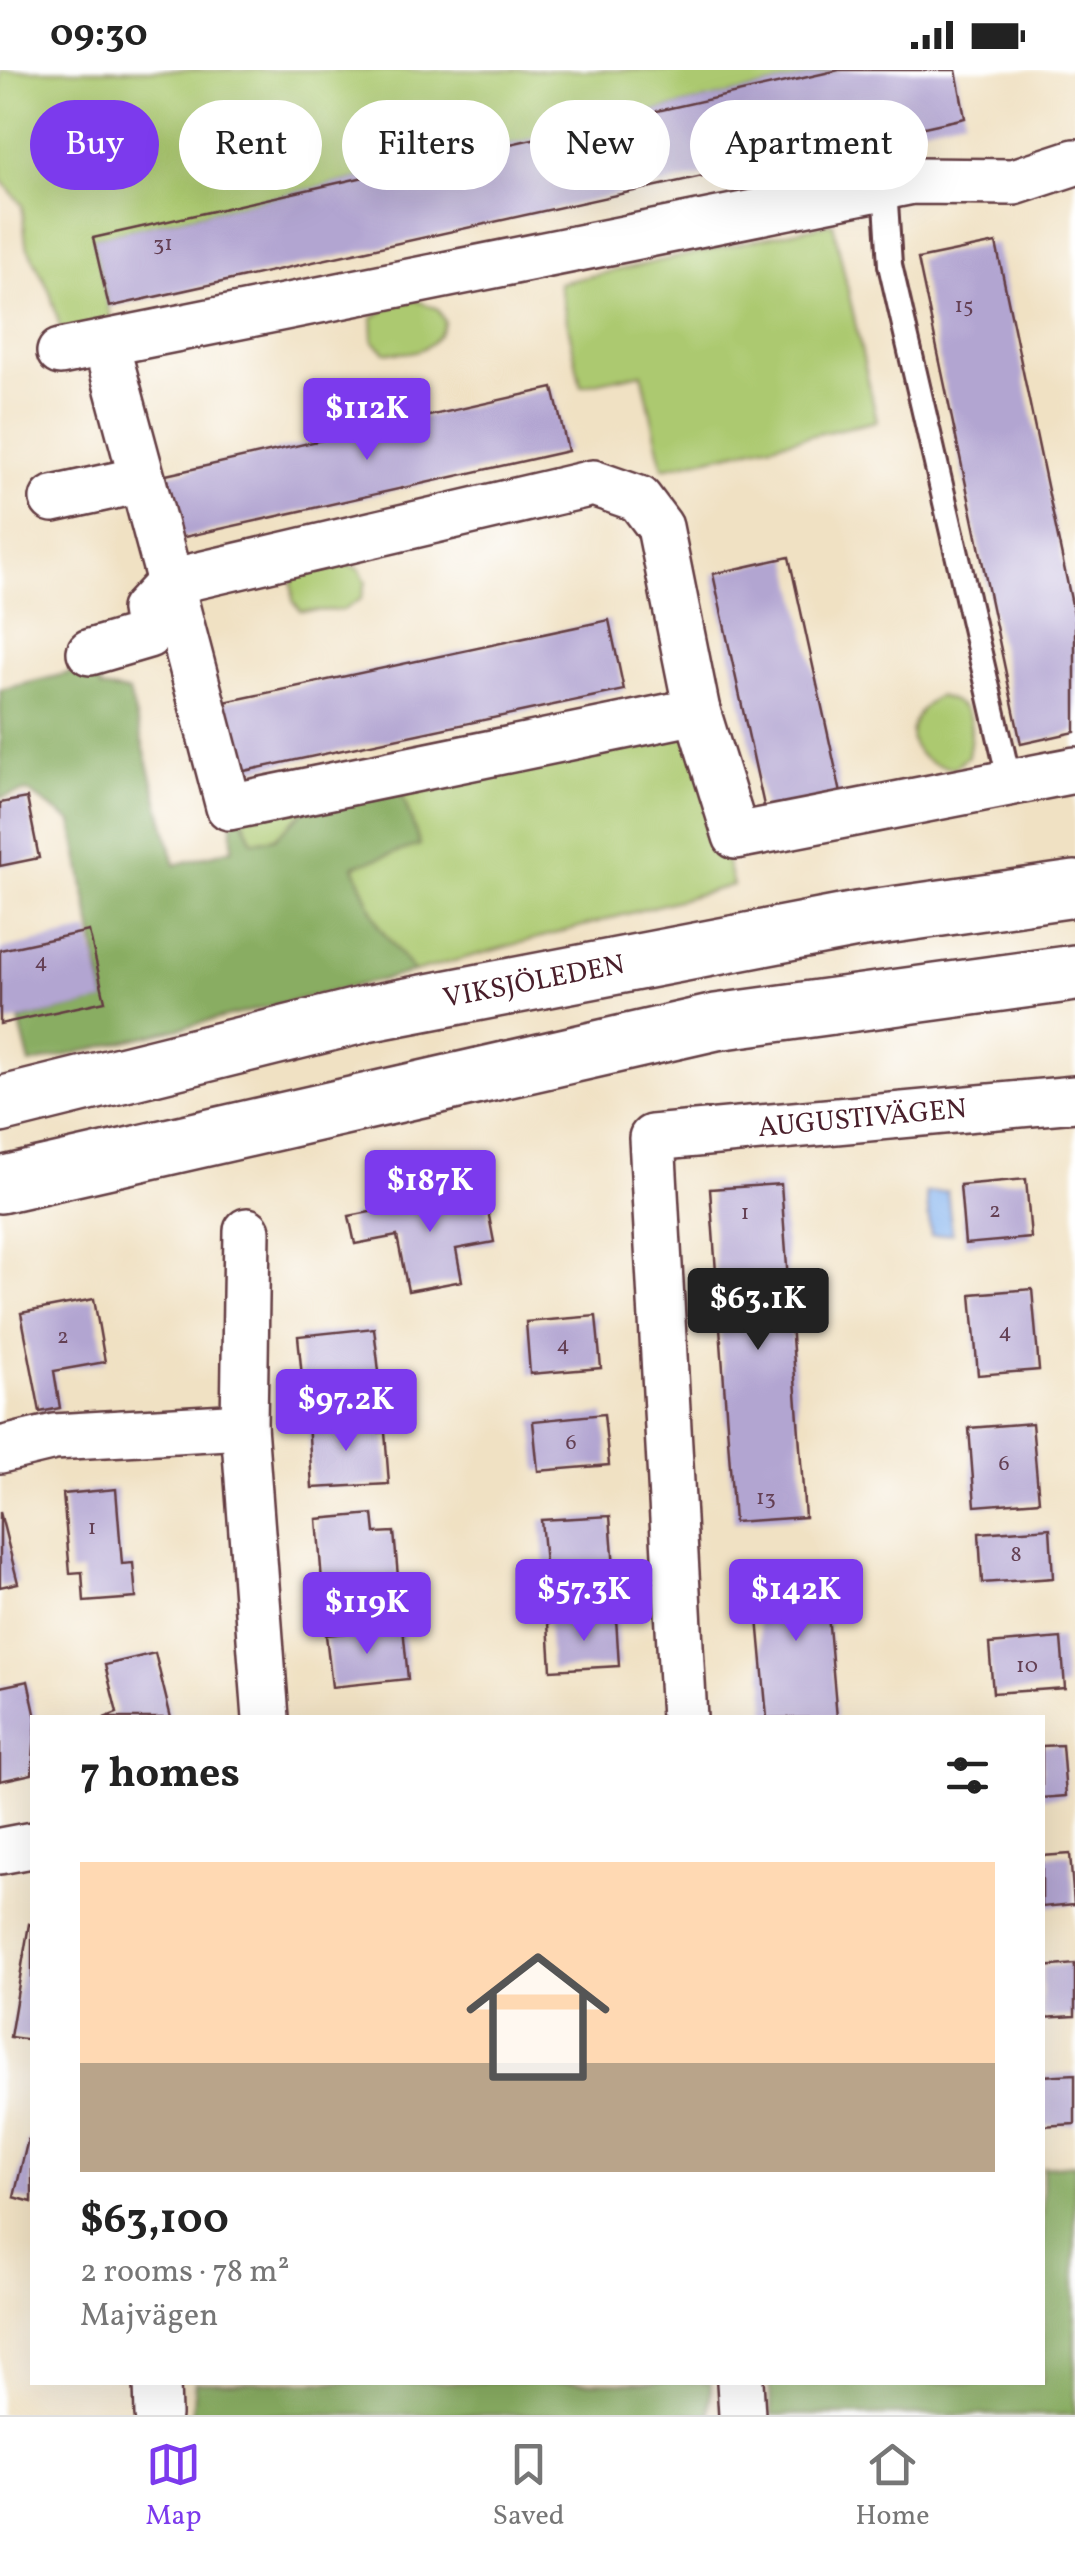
<!DOCTYPE html>
<meta charset="utf-8">
<style>
:root{--surface:#fff;--page:#f6f6f6;--text:#222;--muted:#767676;--line:#e0e0e0;--accent:#7c3aed}
body{margin:0;font-family:Vollkorn,serif;background:var(--page);color:var(--text);height:100vh;display:flex;flex-direction:column;font-size:38px;white-space:nowrap}
*{box-sizing:border-box;margin:0}
p{font-size:32px;color:var(--muted)}
.icon{flex:none;width:55px;height:55px;fill:none;stroke:currentColor;stroke-width:2;stroke-linecap:round;stroke-linejoin:round}
.map{position:relative;flex:1;overflow:hidden}
.sheet{position:absolute;left:30px;top:1645px;width:1015px;height:670px;display:flex;flex-direction:column;background:var(--surface);border-radius:0px;box-shadow:0 10px 40px #0002}
.sheet>*{flex:none}
.guide{position:absolute;left:30px;top:30px;width:1015px;height:90px;display:flex;gap:20px}
.price{position:absolute;translate:-50% -85px;padding:0 22px;border-radius:10px;background:var(--accent);color:#fff;font-size:32px;line-height:65px;filter:drop-shadow(0 2px 5px #0008)}
.price::after{content:'';position:absolute;left:50%;top:60px;width:30px;height:22px;margin-left:-15px;background:inherit;clip-path:polygon(0 0,100% 0,50% 100%)}
.price.selected{background:#222;color:#fff}
ul{padding:0;list-style:none}
li{display:grid;align-content:center;gap:20px;height:530px;padding:0 50px}
li+li{border-top:2px solid var(--line)}
li span{display:grid;place-items:center;height:310px;border-radius:0px;color:#555}
li>.icon{margin-inline-start:auto}
span .icon{width:180px;height:180px;fill:#fffc;stroke-width:1}
li b{font-size:42px}
h2{display:flex;justify-content:space-between;align-items:center;height:120px;padding:0 50px;font-size:42px}
.tag{padding:0 35px;border-radius:45px;background:var(--surface);box-shadow:0 10px 40px #0002;font-size:35px;line-height:90px}
.tag.selected{background:var(--accent);color:#fff}
.status{display:flex;justify-content:space-between;align-items:center;height:70px;padding:0 50px;background:var(--surface);direction:ltr}
.status svg{height:28px;fill:currentColor}
.menu{display:flex;justify-content:space-around;align-items:center;height:140px;border-top:2px solid var(--line);background:var(--surface);font-size:28px;color:var(--muted)}
.menu a{display:grid;justify-items:center;gap:5px}
.menu .selected{color:var(--accent)}
.map>svg:first-child{display:block}
.green{fill:#acc970;stroke:#7b744e;stroke-width:2.5}
.forest{fill:#89ad62;stroke:#6a6646;stroke-width:2.5}
.water{fill:#83b2ee;stroke:#66688c;stroke-width:2.5}
.building{fill:#b2a5d1}
.lines{fill:none;stroke-linecap:round;stroke-linejoin:round}
.lane-casing{stroke:#633c42;stroke-width:28}
.street-casing{stroke:#633c42;stroke-width:50}
.secondary-casing{stroke:#633c42;stroke-width:60}
.lane{stroke:#fff;stroke-width:22}
.street{stroke:#fff;stroke-width:45}
.secondary{stroke:#fff;stroke-width:55}
.labels{text-anchor:middle;dominant-baseline:central;stroke-width:9;stroke-linejoin:round;paint-order:stroke}
.number-label{font-size:22px;fill:#644054}
.street-label{font-size:28px;fill:#4a1f2b;stroke:#fff}
</style>
<div class="status"><b>09:30</b><svg viewBox="0 0 49 12"><path d="M0 12V9h3v3zM5 12V6h3v6zM10 12V3h3v9zM15 12V0h3v12zM26 1h20v11H26zM47 4h2v5h-2z"/></svg></div>
<div class="map">
<svg width="1075" height="2345" viewBox="0 0 1075 2345">
<rect width="100%" height="100%" fill="#fff"/>
<filter id="ink" filterUnits="userSpaceOnUse"><feTurbulence type="fractalNoise" baseFrequency=".01" numOctaves="2"/><feDisplacementMap in="SourceGraphic" scale="20" xChannelSelector="R" yChannelSelector="G"/><feConvolveMatrix kernelMatrix="1 2 1 2 8 2 1 2 1" color-interpolation-filters="sRGB"/></filter>
<filter id="wash" filterUnits="userSpaceOnUse"><feTurbulence type="fractalNoise" baseFrequency=".0048" numOctaves="4" result="noise"/><feDisplacementMap in="SourceGraphic" scale="40" xChannelSelector="R" yChannelSelector="G"/><feGaussianBlur stdDeviation="2.25" result="paint"/><feColorMatrix in="noise" values="0 0 0 0 0 0 0 0 0 0 0 0 0 0 0 0 0 1.4 0 .05"/><feComposite in="paint" operator="in"/></filter>
<g filter="url(#wash)">
<rect width="100%" height="100%" fill="#f0e1c3"/>
<g class="green">
<polygon points="0,0 839,0 94,168 115,267 69,289 50,222 26,174 22,135 0,108"/>
<polygon points="833,153 877,351 663,398 642,303 581,316 559,213"/>
<path d="M416 230 438 239 445 252C437 279 413 286 385 282L373 271 372 248 396 233Z"/>
<polygon points="336,490 359,499 366,512 361,529 343,540 301,541 293,531 292,509"/>
<path d="M938 626C974 635 974 653 968 686L954 698C904 693 897 652 938 626Z"/>
<polygon points="688,646 733,815 414,902 379,857 353,795 310,736 275,768 253,772 242,747"/>
</g>
<g class="forest">
<polygon points="94,597 101,618 129,622 175,795 232,779 232,749 242,747 253,772 275,768 310,736 400,718 420,775 354,796 379,857 414,902 30,994 19,950 105,930 72,752 27,721 0,728 0,620"/>
<polygon points="1075,2094 1075,2345 772,2345 769,2313 1042,2312 1043,2097"/>
<polygon points="195,2312 710,2312 711,2313 709,2345 192,2345"/>
</g>
<polygon class="water" points="947,1121 952,1163 931,1166 926,1123"/>
<g id="blocks">
<g class="building">
<polygon points="839,0 956,0 965,48 109,237 93,168"/>
<polygon points="996,173 1075,549 1075,662 1021,674 918,189"/>
<polygon points="553,318 568,381 180,468 166,405"/>
<polygon points="789,487 844,737 768,754 713,504"/>
<polygon points="609,550 624,620 230,704 215,634"/>
<polygon points="27,728 39,788 0,796 0,733"/>
<polygon points="89,861 105,931 0,954 0,880"/>
<polygon points="1026,1109 1031,1168 965,1174 960,1115"/>
<polygon points="781,1114 805,1447 734,1452 710,1119"/>
<polygon points="484,1120 494,1172 456,1179 462,1211 408,1221 397,1166 355,1174 349,1146"/>
<polygon points="1032,1219 1039,1300 978,1305 971,1224"/>
<polygon points="94,1229 105,1292 54,1301 60,1338 40,1342 21,1243"/>
<polygon points="596,1246 601,1298 530,1304 526,1252"/>
<polygon points="374,1258 381,1319 304,1327 298,1266"/>
<polygon points="604,1344 609,1395 538,1401 533,1351"/>
<polygon points="357,1346 357,1363 385,1362 389,1414 312,1418 308,1349"/>
<polygon points="1032,1353 1039,1431 975,1436 969,1358"/>
<polygon points="116,1419 122,1494 133,1493 136,1528 84,1532 82,1502 70,1503 63,1424"/>
<polygon points="0,1442 18,1513 0,1517"/>
<polygon points="373,1444 375,1463 394,1462 399,1518 323,1524 317,1449"/>
<polygon points="610,1446 614,1499 546,1504 541,1450"/>
<polygon points="1050,1458 1053,1508 982,1513 979,1463"/>
<polygon points="824,1498 837,1648 767,1648 754,1504"/>
<polygon points="616,1548 619,1596 551,1600 548,1553"/>
<polygon points="403,1557 408,1609 332,1617 326,1565"/>
<polygon points="1061,1568 1065,1618 993,1623 989,1574"/>
<polygon points="155,1583 171,1648 104,1648 117,1643 105,1595"/>
<polygon points="28,1611 36,1648 32,1704 0,1711 0,1617"/>
<polygon points="1062,1675 1066,1726 1042,1728 1042,1676"/>
<polygon points="1070,1784 1074,1834 1042,1837 1042,1786"/>
<polygon points="29,1854 32,1855 32,1970 10,1967"/>
<polygon points="1075,1894 1075,1946 1042,1948 1042,1897"/>
<polygon points="1075,2004 1075,2054 1042,2056 1042,2006"/>
<polygon points="28,2069 32,2070 32,2132 14,2127"/>
</g>
</g>
</g>
<g filter="url(#ink)">
<use href="#blocks" fill-opacity="0" stroke="#633c42" stroke-width="2.5"/>
<g class="lines">
<defs>
<polyline id="lane" points="885,117 890,195 1010,713"/>
<g id="street">
<polyline points="60,282 913,111 1014,112 1075,92"/>
<polyline points="53,429 140,410"/>
<polyline points="90,582 148,565 144,540 170,512 229,737 697,641 660,457 639,429 593,413 170,512 106,275"/>
<polyline points="697,641 736,766 1075,700"/>
<polyline points="247,1161 244,1356 266,1648"/>
<polyline points="0,1380 54,1367 244,1356"/>
<path id="s1" d="M684 1648 652 1068 1075 1029"/>
<polyline points="0,1781 32,1775"/>
<polyline points="157,2312 158,2345"/>
<polyline points="740,2312 742,2345"/>
</g>
<g id="secondary">
<path id="s2" d="M0 1035 366 944 857 850 1075 819"/>
<polyline points="0,1115 716,952 1075,903"/>
</g>
</defs>
<use href="#lane" class="lane-casing"/>
<use href="#street" class="street-casing"/>
<use href="#secondary" class="secondary-casing"/>
<use href="#lane" class="lane"/>
<use href="#street" class="street"/>
<use href="#secondary" class="secondary"/>
</g>
</g>
<g class="labels">
<g class="number-label">
<text x="163" y="174">31</text>
<text x="964" y="236">15</text>
<text x="41" y="892">4</text>
<text x="995" y="1141">2</text>
<text x="745" y="1143">1</text>
<text x="1005" y="1262">4</text>
<text x="63" y="1267">2</text>
<text x="563" y="1275">4</text>
<text x="571" y="1373">6</text>
<text x="1004" y="1394">6</text>
<text x="766" y="1428">13</text>
<text x="92" y="1458">1</text>
<text x="1016" y="1485">8</text>
<text x="1027" y="1596">10</text>
</g>
<g class="street-label">
<text stroke="none"><textPath href="#s2" startOffset="548">VIKSJÖLEDEN</textPath></text>
<text stroke="none"><textPath href="#s1" startOffset="792">AUGUSTIVÄGEN</textPath></text>
</g>
</g>
</svg>
<b class="price" style="left:367px;top:393px">$112K</b>
<b class="price" style="left:430px;top:1165px">$187K</b>
<b class="price selected" style="left:758px;top:1283px">$63.1K</b>
<b class="price" style="left:346px;top:1384px">$97.2K</b>
<b class="price" style="left:584px;top:1574px">$57.3K</b>
<b class="price" style="left:796px;top:1574px">$142K</b>
<b class="price" style="left:367px;top:1587px">$119K</b>
<div class="guide">
<a class="tag selected">Buy</a>
<a class="tag">Rent</a>
<a class="tag">Filters</a>
<a class="tag">New</a>
<a class="tag">Apartment</a>
</div>
<section class="sheet">
<h2>7 homes<svg class="icon" aria-label="filters" viewBox="0 0 24 24"><path d="M4 7h16M4 17h16"/><circle cx="9" cy="7" r="2"/><circle cx="15" cy="17" r="2"/></svg></h2>
<ul>
<li><span style="background:linear-gradient(#ffd9b3 65%,#b9a48a 0)"><svg class="icon" aria-label="home" viewBox="0 0 24 24"><path d="M3 11l9-7 9 7M6 9v11h12V9"/></svg></span><div><b>$63,100</b><p>2 rooms · 78 m²</p><p>Majvägen</p></div></li>
</ul>
</section>
</div>
<nav class="menu">
<a class="selected"><svg class="icon" aria-label="map" viewBox="0 0 24 24"><path d="M3 6l6-2 6 2 6-2v14l-6 2-6-2-6 2zM9 4v14M15 6v14"/></svg>Map</a>
<a><svg class="icon" aria-label="saved" viewBox="0 0 24 24"><path d="M7 4h10v16l-5-4-5 4z"/></svg>Saved</a>
<a><svg class="icon" aria-label="home" viewBox="0 0 24 24"><path d="M3 11l9-7 9 7M6 9v11h12V9"/></svg>Home</a>
</nav>
